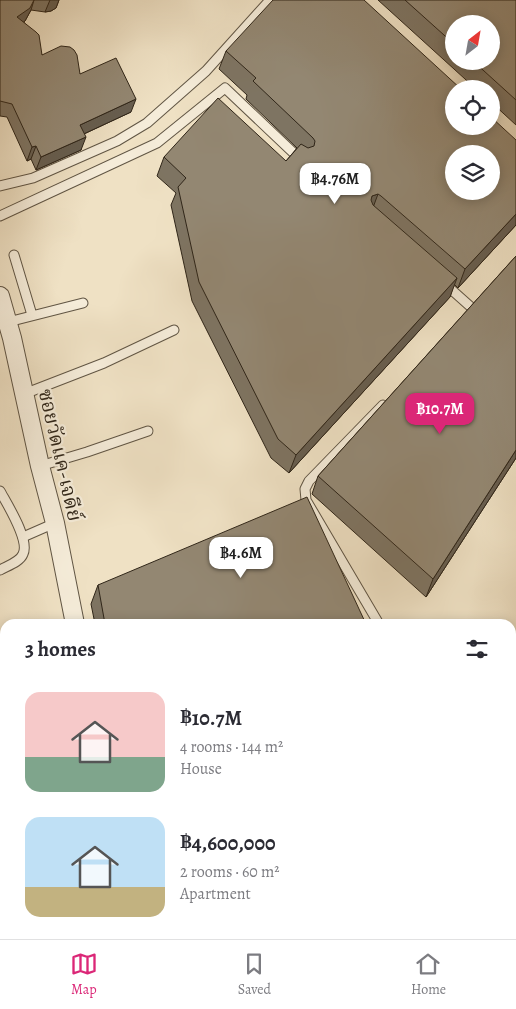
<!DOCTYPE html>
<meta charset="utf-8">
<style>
:root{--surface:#fff;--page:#f7f7f7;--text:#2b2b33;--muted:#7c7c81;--line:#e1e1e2;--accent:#db2777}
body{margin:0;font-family:Alegreya,"Noto Serif Thai",serif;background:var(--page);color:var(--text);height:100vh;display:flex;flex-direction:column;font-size:19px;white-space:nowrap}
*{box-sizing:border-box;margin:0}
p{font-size:16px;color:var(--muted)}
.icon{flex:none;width:28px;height:28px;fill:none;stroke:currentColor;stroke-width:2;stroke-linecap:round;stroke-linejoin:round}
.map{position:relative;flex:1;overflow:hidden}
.drawer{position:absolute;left:0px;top:619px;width:516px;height:321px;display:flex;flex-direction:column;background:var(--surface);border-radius:15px 15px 0 0;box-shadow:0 2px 12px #0003}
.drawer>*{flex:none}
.needle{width:32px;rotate:31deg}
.controls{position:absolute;left:445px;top:15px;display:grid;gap:10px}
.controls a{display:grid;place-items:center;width:55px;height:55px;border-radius:50%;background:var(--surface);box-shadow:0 2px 12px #0003;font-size:25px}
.price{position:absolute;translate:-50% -42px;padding:0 11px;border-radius:10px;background:#fff;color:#222;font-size:16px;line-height:32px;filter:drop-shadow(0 1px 2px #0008)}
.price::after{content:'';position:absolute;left:50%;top:30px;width:15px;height:11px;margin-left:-8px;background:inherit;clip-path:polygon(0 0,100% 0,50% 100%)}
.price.on{background:var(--accent);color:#fff}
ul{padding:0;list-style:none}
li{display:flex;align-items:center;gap:15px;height:125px;padding:0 25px}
li span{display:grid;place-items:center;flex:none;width:140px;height:100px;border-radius:15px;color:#555}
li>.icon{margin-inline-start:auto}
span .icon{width:60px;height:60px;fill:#fffc;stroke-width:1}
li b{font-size:21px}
h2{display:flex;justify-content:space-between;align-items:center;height:60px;padding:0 25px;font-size:21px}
.dock{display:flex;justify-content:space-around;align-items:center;height:70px;border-top:1px solid var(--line);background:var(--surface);font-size:14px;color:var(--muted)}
.dock a{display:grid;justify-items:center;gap:2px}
.dock .on{color:var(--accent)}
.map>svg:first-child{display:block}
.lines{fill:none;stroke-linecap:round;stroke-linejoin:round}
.service-casing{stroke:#605544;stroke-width:11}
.minor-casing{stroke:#605544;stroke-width:20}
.service{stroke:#f5ecd9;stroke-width:9}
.minor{stroke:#f5ecd9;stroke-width:18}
.wall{fill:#7e7462;stroke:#302619;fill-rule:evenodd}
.shaded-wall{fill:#675e50;stroke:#302619}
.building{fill:#938772;stroke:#302619;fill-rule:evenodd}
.labels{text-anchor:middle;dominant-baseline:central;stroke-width:4.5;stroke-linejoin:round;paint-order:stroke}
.street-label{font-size:20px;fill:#302619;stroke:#f5ecd9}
</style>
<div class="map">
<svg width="516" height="939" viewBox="0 0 516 939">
<rect width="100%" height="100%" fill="#efe1c4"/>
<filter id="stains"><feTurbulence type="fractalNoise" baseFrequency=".004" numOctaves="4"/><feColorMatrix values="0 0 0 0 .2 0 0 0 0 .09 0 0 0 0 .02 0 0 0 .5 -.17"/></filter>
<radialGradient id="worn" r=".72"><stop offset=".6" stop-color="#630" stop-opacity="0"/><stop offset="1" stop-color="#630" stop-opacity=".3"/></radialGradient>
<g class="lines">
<defs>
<g id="service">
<polyline points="0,186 33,178 117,141 147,123 206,71 270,0"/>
<polyline points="0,216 157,143 225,88 301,160"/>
<polyline points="14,255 32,315"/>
<polyline points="444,283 472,308"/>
<polyline points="8,322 83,303"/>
<polyline points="24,394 104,363 174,330"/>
<polyline points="40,466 87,452 148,431"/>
<path d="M0 491C7 504 30 540 23 554 20 562 7 566 0 570"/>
<polyline points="23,537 55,523"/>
<polyline points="379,624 306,500 305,489 309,481 383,405"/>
<polyline points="511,893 516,891"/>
<polyline points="414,935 418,939"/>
<polyline points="367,939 367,935"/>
</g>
<g id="minor">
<polyline points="0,296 12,338 40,466 55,523 75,624"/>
<polyline points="139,935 140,939"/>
</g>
</defs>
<use href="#service" class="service-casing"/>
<use href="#minor" class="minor-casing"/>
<use href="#service" class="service"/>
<use href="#minor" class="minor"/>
</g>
<g class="wall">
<polygon points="0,0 59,0 56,8 51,11 45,12 31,10 25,21 24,22 42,55 80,74 131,112 84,134 81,150 36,170 31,159 27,161 7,117 0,116"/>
<path d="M378 0H516V125L491 102V89H476ZM454 24 491 61H454Z"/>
<polygon points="226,51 516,140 516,225 458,288 454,284 450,297 289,473 271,458 192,301 171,205 176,193 157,176 164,157 286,161 297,148 246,99 247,95 219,69"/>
<polygon points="516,256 516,458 426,597 312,494 318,476"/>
<polygon points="98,585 366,624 95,624 91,604"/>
<polygon points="511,756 516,758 516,791 512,798 511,798"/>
<polygon points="516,815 516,827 514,820"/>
<polygon points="160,935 223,935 215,939 160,939"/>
</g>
<g class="shaded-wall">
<polygon points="34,0 31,10 25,21 12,30 17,17"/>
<polygon points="50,0 59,0 56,8 51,11 45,12"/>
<polygon points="136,99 131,112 75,138 80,125"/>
<polygon points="86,137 81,150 36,170 41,157"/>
<polygon points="36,146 31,159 27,161 32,147"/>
<polygon points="378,194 371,213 364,218 372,196"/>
<polygon points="516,214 516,225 458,288 465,269"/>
<polygon points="457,278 450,297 289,473 296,455"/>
<polygon points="516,450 516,458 426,597 433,579"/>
<polygon points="516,663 515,668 511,674 511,666"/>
<polygon points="5,866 5,883 0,885 0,868"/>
<polygon points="191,935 223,935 215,939 183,939"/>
</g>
<g class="building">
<polygon points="0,0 34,0 30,8 17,17 36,32 39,35 42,55 61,46 70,47 74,50 77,55 80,74 116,58 136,99 80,125 86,137 41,157 36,146 32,147 12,104 0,101"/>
<path d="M273 0H364L461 89H454V126H491V117L516 140V214L465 269 381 196 378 194 372 196 371 200 373 205 457 278 296 455 278 439 199 282 178 187 186 178 164 157 218 98 286 161 301 144 308 148 314 146 315 141 313 138 253 81 256 78 226 51ZM454 154H491V191H454Z"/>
<polygon points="405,0 516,0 516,100 473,61 491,61 491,24 454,24 454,44"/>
<polygon points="516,256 516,450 433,579 318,476"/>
<polygon points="307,497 366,624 105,624 98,585"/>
<polygon points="511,640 516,640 516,643 511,641"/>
<polygon points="511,641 516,643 516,663 511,666"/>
<polygon points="5,714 5,866 0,868 0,716"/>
<polygon points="511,756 516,758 516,788 511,787"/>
<polygon points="170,935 191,935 183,939 171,939"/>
</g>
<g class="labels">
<g class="street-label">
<text transform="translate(60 455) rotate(77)">ซอยวัดแค-เจดีย์</text>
</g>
</g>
<rect width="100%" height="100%" filter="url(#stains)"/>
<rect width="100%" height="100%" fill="url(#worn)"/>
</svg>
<div class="controls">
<a><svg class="needle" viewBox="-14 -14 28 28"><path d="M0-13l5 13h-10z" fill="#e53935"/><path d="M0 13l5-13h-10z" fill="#7c7c81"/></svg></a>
<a><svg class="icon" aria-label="locate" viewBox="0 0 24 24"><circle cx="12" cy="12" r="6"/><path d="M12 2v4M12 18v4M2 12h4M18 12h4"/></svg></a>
<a><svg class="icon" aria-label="layers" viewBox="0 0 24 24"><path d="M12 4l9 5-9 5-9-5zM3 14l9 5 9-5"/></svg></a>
</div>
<b class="price" style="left:335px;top:205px">฿4.76M</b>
<b class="price on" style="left:440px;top:435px">฿10.7M</b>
<b class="price" style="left:241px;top:579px">฿4.6M</b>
<section class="drawer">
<h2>3 homes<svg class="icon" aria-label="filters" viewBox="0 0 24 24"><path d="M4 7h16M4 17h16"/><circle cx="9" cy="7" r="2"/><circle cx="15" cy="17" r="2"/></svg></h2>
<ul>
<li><span style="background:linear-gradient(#f6c9c9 65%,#7fa58c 0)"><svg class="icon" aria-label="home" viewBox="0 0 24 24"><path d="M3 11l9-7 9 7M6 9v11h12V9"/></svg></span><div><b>฿10.7M</b><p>4 rooms · 144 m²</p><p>House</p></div></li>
<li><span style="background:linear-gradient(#bfe0f5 70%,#c2b280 0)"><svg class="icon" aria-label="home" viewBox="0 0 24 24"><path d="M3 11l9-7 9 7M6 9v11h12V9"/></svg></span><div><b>฿4,600,000</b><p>2 rooms · 60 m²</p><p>Apartment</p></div></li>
</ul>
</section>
</div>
<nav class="dock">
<a class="on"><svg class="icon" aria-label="map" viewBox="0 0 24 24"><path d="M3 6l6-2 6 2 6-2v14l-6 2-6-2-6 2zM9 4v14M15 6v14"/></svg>Map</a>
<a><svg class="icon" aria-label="saved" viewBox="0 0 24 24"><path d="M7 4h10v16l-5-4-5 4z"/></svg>Saved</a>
<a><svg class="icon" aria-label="home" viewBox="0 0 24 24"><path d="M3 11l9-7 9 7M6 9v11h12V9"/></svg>Home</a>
</nav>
